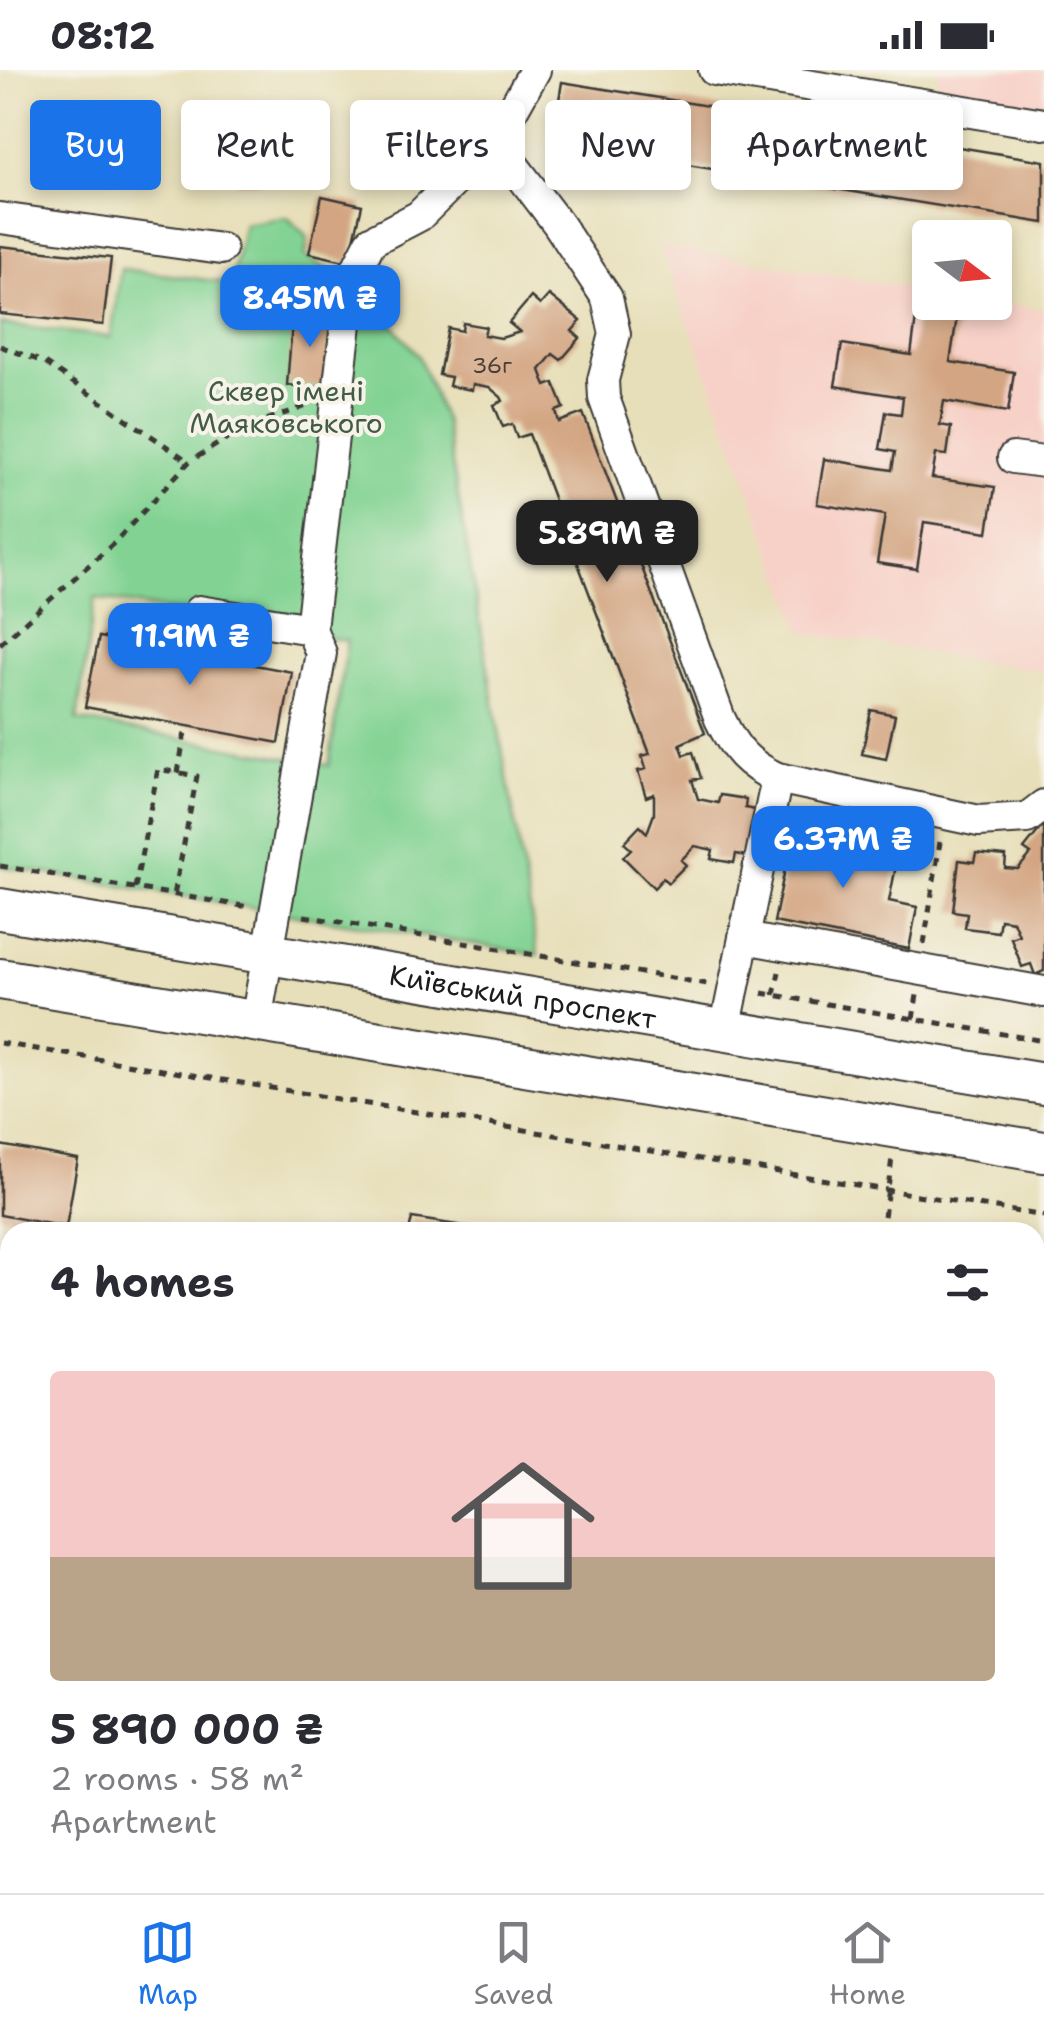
<!DOCTYPE html>
<meta charset="utf-8">
<style>
:root{--surface:#fff;--page:#f2f2f3;--text:#2b2b33;--muted:#7c7c81;--line:#e1e1e2;--accent:#1a73e8}
body{margin:0;font-family:"Shantell Sans",sans-serif;background:var(--page);color:var(--text);height:100vh;display:flex;flex-direction:column;font-size:38px;white-space:nowrap}
*{box-sizing:border-box;margin:0}
p{font-size:32px;color:var(--muted)}
.icon{flex:none;width:55px;height:55px;fill:none;stroke:currentColor;stroke-width:2;stroke-linecap:round;stroke-linejoin:round}
.map{position:relative;flex:1;overflow:hidden}
.drawer{position:absolute;left:0px;top:1152px;width:1045px;height:672px;display:flex;flex-direction:column;background:var(--surface);border-radius:30px 30px 0 0;box-shadow:0 5px 15px #0003}
.drawer>*{flex:none}
.top-card{position:absolute;left:30px;top:30px;width:985px;height:90px;display:flex;gap:20px}
.needle{width:65px;rotate:106deg}
.fabs{position:absolute;left:912px;top:150px;display:grid;gap:20px}
.fabs a{display:grid;place-items:center;width:100px;height:100px;border-radius:10px;background:var(--surface);box-shadow:0 5px 15px #0003;font-size:50px}
.price{position:absolute;translate:-50% -85px;padding:0 22px;border-radius:20px;background:var(--accent);color:#fff;font-size:32px;line-height:65px;filter:drop-shadow(0 2px 5px #0008)}
.price::after{content:'';position:absolute;left:50%;top:60px;width:30px;height:22px;margin-left:-15px;background:inherit;clip-path:polygon(0 0,100% 0,50% 100%)}
.price.on{background:#222;color:#fff}
ul{padding:0;list-style:none}
li{display:grid;align-content:center;gap:20px;height:530px;padding:0 50px}
li+li{border-top:2px solid var(--line)}
li span{display:grid;place-items:center;height:310px;border-radius:10px;color:#555}
li>.icon{margin-inline-start:auto}
span .icon{width:180px;height:180px;fill:#fffc;stroke-width:1}
li b{font-size:42px}
h2{display:flex;justify-content:space-between;align-items:center;height:120px;padding:0 50px;font-size:42px}
.tag{padding:0 35px;border-radius:10px;background:var(--surface);box-shadow:0 5px 15px #0003;font-size:35px;line-height:90px}
.tag.on{background:var(--accent);color:#fff}
.status{display:flex;justify-content:space-between;align-items:center;height:70px;padding:0 50px;background:var(--surface);direction:ltr}
.status svg{height:28px;fill:currentColor}
.menu{display:flex;justify-content:space-around;align-items:center;height:140px;border-top:2px solid var(--line);background:var(--surface);font-size:28px;color:var(--muted)}
.menu a{display:grid;justify-items:center;gap:5px}
.menu .on{color:var(--accent)}
.map>svg:first-child{display:block}
.built{fill:#f7d1c8}
.green{fill:#82d393;stroke:#4f7858;stroke-width:2.5;fill-rule:evenodd}
.building{fill:#d3a582}
.lines{fill:none;stroke-linecap:round;stroke-linejoin:round}
.minor-casing{stroke:#3a3934;stroke-width:34}
.major-casing{stroke:#3a3934;stroke-width:44}
.path{stroke:#3a3934;stroke-width:5;stroke-dasharray:8 8;stroke-linecap:butt}
.minor{stroke:#fff;stroke-width:30}
.major{stroke:#fff;stroke-width:40}
.labels{text-anchor:middle;dominant-baseline:central;stroke-width:8;stroke-linejoin:round;paint-order:stroke}
.number-label{font-size:22px;fill:#4a3e36}
.park-label{font-size:28px;fill:#405c46;stroke:#f7f3e8}
.street-label{font-size:28px;fill:#1c1c1c;stroke:#f7f3e8}
</style>
<div class="status"><b>08:12</b><svg viewBox="0 0 49 12"><path d="M0 12V9h3v3zM5 12V6h3v6zM10 12V3h3v9zM15 12V0h3v12zM26 1h20v11H26zM47 4h2v5h-2z"/></svg></div>
<div class="map">
<svg width="1044" height="1823" viewBox="0 0 1044 1823">
<rect width="100%" height="100%" fill="#f7f3e8"/>
<filter id="ink" filterUnits="userSpaceOnUse"><feTurbulence type="fractalNoise" baseFrequency=".01" numOctaves="2"/><feDisplacementMap in="SourceGraphic" scale="20" xChannelSelector="R" yChannelSelector="G"/><feConvolveMatrix kernelMatrix="1 2 1 2 8 2 1 2 1" color-interpolation-filters="sRGB"/></filter>
<filter id="wash" filterUnits="userSpaceOnUse"><feTurbulence type="fractalNoise" baseFrequency=".0048" numOctaves="4" result="noise"/><feDisplacementMap in="SourceGraphic" scale="40" xChannelSelector="R" yChannelSelector="G"/><feGaussianBlur stdDeviation="2.25" result="paint"/><feColorMatrix in="noise" values="0 0 0 0 0 0 0 0 0 0 0 0 0 0 0 0 0 1.4 0 .05"/><feComposite in="paint" operator="in"/></filter>
<g filter="url(#wash)">
<rect width="100%" height="100%" fill="#e7dfb9"/>
<g class="built">
<polygon points="939,0 1044,0 1044,48 934,30"/>
<polygon points="660,176 930,221 930,232 995,232 1044,240 1044,601 802,562"/>
<polygon points="1035,1557 1044,1559 1044,1823 799,1823 801,1815 1035,1815"/>
</g>
<g class="green">
<path d="M287 147 308 168 305 186 364 220 418 285 445 352 538 885 0 796V254L111 267 121 199 231 213 244 154ZM95 528 347 571 329 695 77 650Z"/>
<polygon points="1035,1622 1044,1623 1044,1809 1035,1807"/>
<polygon points="836,1815 934,1815 933,1823 838,1823 835,1822"/>
</g>
<g id="blocks">
<g class="building">
<polygon points="562,12 1044,91 1044,153 552,73"/>
<polygon points="262,49 264,113 237,113 236,50"/>
<polygon points="322,126 362,135 349,192 309,183"/>
<polygon points="0,176 111,188 103,255 0,244"/>
<polygon points="549,225 581,251 572,261 580,268 561,290 553,284 540,300 546,316 554,313 564,338 556,341 559,352 583,343 705,663 680,674 684,685 693,682 701,708 692,710 698,729 718,733 720,725 746,729 745,738 760,741 751,787 736,784 734,793 711,789 713,780 695,776 681,790 686,795 668,813 663,808 654,818 623,787 631,779 624,773 640,756 647,763 654,744 654,724 646,727 638,701 646,699 642,686 650,684 529,364 517,368 512,354 503,357 494,335 503,331 501,327 489,317 473,314 472,320 449,316 451,307 439,305 448,258 462,261 463,253 486,257 484,265 501,268 520,262 509,253 531,227 540,235"/>
<polygon points="917,240 957,247 950,292 1014,302 1008,342 944,331 940,355 951,357 947,385 936,384 932,408 995,417 988,462 924,452 917,499 877,493 885,445 817,434 824,389 892,400 895,382 880,379 886,342 901,344 903,327 835,316 842,274 911,285"/>
<polygon points="293,242 333,245 327,318 287,315"/>
<polygon points="192,562 221,567 217,588 292,602 279,673 85,637 99,567 188,583"/>
<polygon points="871,640 895,645 886,689 862,684"/>
<polygon points="1044,754 1044,901 1035,905 1031,894 1022,897 1011,868 1019,865 1013,851 1000,849 998,862 965,858 967,843 953,841 959,790 974,792 976,783 1006,786 1005,798 1018,799 1031,784 1024,779"/>
<polygon points="793,760 899,781 889,831 917,837 909,879 774,852"/>
<polygon points="0,1075 78,1089 66,1157 0,1145"/>
<polygon points="412,1148 490,1160 490,1162 409,1162"/>
<polygon points="0,1219 10,1221 10,1333 0,1331"/>
<polygon points="1035,1247 1044,1249 1044,1315 1035,1314"/>
<polygon points="0,1419 10,1420 10,1492 0,1490"/>
<polygon points="301,1815 357,1815 393,1821 300,1823"/>
</g>
</g>
</g>
<g filter="url(#ink)">
<use href="#blocks" fill-opacity="0" stroke="#3a3934" stroke-width="2.5"/>
<g class="lines">
<defs>
<g id="minor">
<path d="M535 0 495 71 558 154 607 228 615 264 603 310 604 328 720 649C734 679 747 694 777 708L979 751 1027 748 1044 735"/>
<polyline points="714,0 1044,54"/>
<polyline points="0,148 221,179"/>
<polyline points="1013,388 1044,392"/>
<polyline points="199,541 311,559 351,210 371,171 419,146 495,71"/>
<polyline points="744,868 1044,922"/>
<polyline points="256,951 321,583 311,559"/>
<polyline points="725,960 777,708"/>
<polyline points="0,1370 10,1371"/>
<polyline points="0,1700 10,1701"/>
<polyline points="5,1823 10,1789"/>
<polyline points="265,1823 266,1815"/>
<polyline points="766,1823 767,1815"/>
</g>
<g id="major">
<path id="s1" d="M0 839 1044 1014"/>
<polyline points="0,909 1044,1082"/>
</g>
</defs>
<use href="#minor" class="minor-casing"/>
<use href="#major" class="major-casing"/>
<g class="path">
<polyline points="0,276 43,292 188,391"/>
<polyline points="0,574 114,473 189,392 245,357 310,335"/>
<polyline points="178,703 186,656"/>
<polyline points="0,796 249,837"/>
<polyline points="135,818 158,699 197,706 174,825"/>
<polyline points="304,846 707,914"/>
<polyline points="924,874 940,772"/>
<polyline points="762,923 1044,971"/>
<polyline points="774,925 779,902"/>
<polyline points="913,949 917,925"/>
<polyline points="0,973 1044,1146"/>
<polyline points="882,1162 892,1088"/>
</g>
<use href="#minor" class="minor"/>
<use href="#major" class="major"/>
</g>
</g>
<g class="labels">
<g class="number-label">
<text x="492" y="295">36г</text>
</g>
<g class="park-label">
<text x="286" y="321">Сквер імені<tspan x="286" dy="32">Маяковського</tspan></text>
</g>
<g class="street-label">
<text stroke="none"><textPath href="#s1" startOffset="530">Київський проспект</textPath></text>
</g>
</g>
</svg>
<div class="fabs">
<a><svg class="needle" viewBox="-14 -14 28 28"><path d="M0-13l5 13h-10z" fill="#e53935"/><path d="M0 13l5-13h-10z" fill="#7c7c81"/></svg></a>
</div>
<b class="price" style="left:310px;top:280px">8.45M ₴</b>
<b class="price on" style="left:607px;top:515px">5.89M ₴</b>
<b class="price" style="left:190px;top:618px">11.9M ₴</b>
<b class="price" style="left:843px;top:821px">6.37M ₴</b>
<div class="top-card">
<a class="tag on">Buy</a>
<a class="tag">Rent</a>
<a class="tag">Filters</a>
<a class="tag">New</a>
<a class="tag">Apartment</a>
</div>
<section class="drawer">
<h2>4 homes<svg class="icon" aria-label="filters" viewBox="0 0 24 24"><path d="M4 7h16M4 17h16"/><circle cx="9" cy="7" r="2"/><circle cx="15" cy="17" r="2"/></svg></h2>
<ul>
<li><span style="background:linear-gradient(#f6c9c9 60%,#b9a48a 0)"><svg class="icon" aria-label="home" viewBox="0 0 24 24"><path d="M3 11l9-7 9 7M6 9v11h12V9"/></svg></span><div><b>5 890 000 ₴</b><p>2 rooms · 58 m²</p><p>Apartment</p></div></li>
</ul>
</section>
</div>
<nav class="menu">
<a class="on"><svg class="icon" aria-label="map" viewBox="0 0 24 24"><path d="M3 6l6-2 6 2 6-2v14l-6 2-6-2-6 2zM9 4v14M15 6v14"/></svg>Map</a>
<a><svg class="icon" aria-label="saved" viewBox="0 0 24 24"><path d="M7 4h10v16l-5-4-5 4z"/></svg>Saved</a>
<a><svg class="icon" aria-label="home" viewBox="0 0 24 24"><path d="M3 11l9-7 9 7M6 9v11h12V9"/></svg>Home</a>
</nav>
